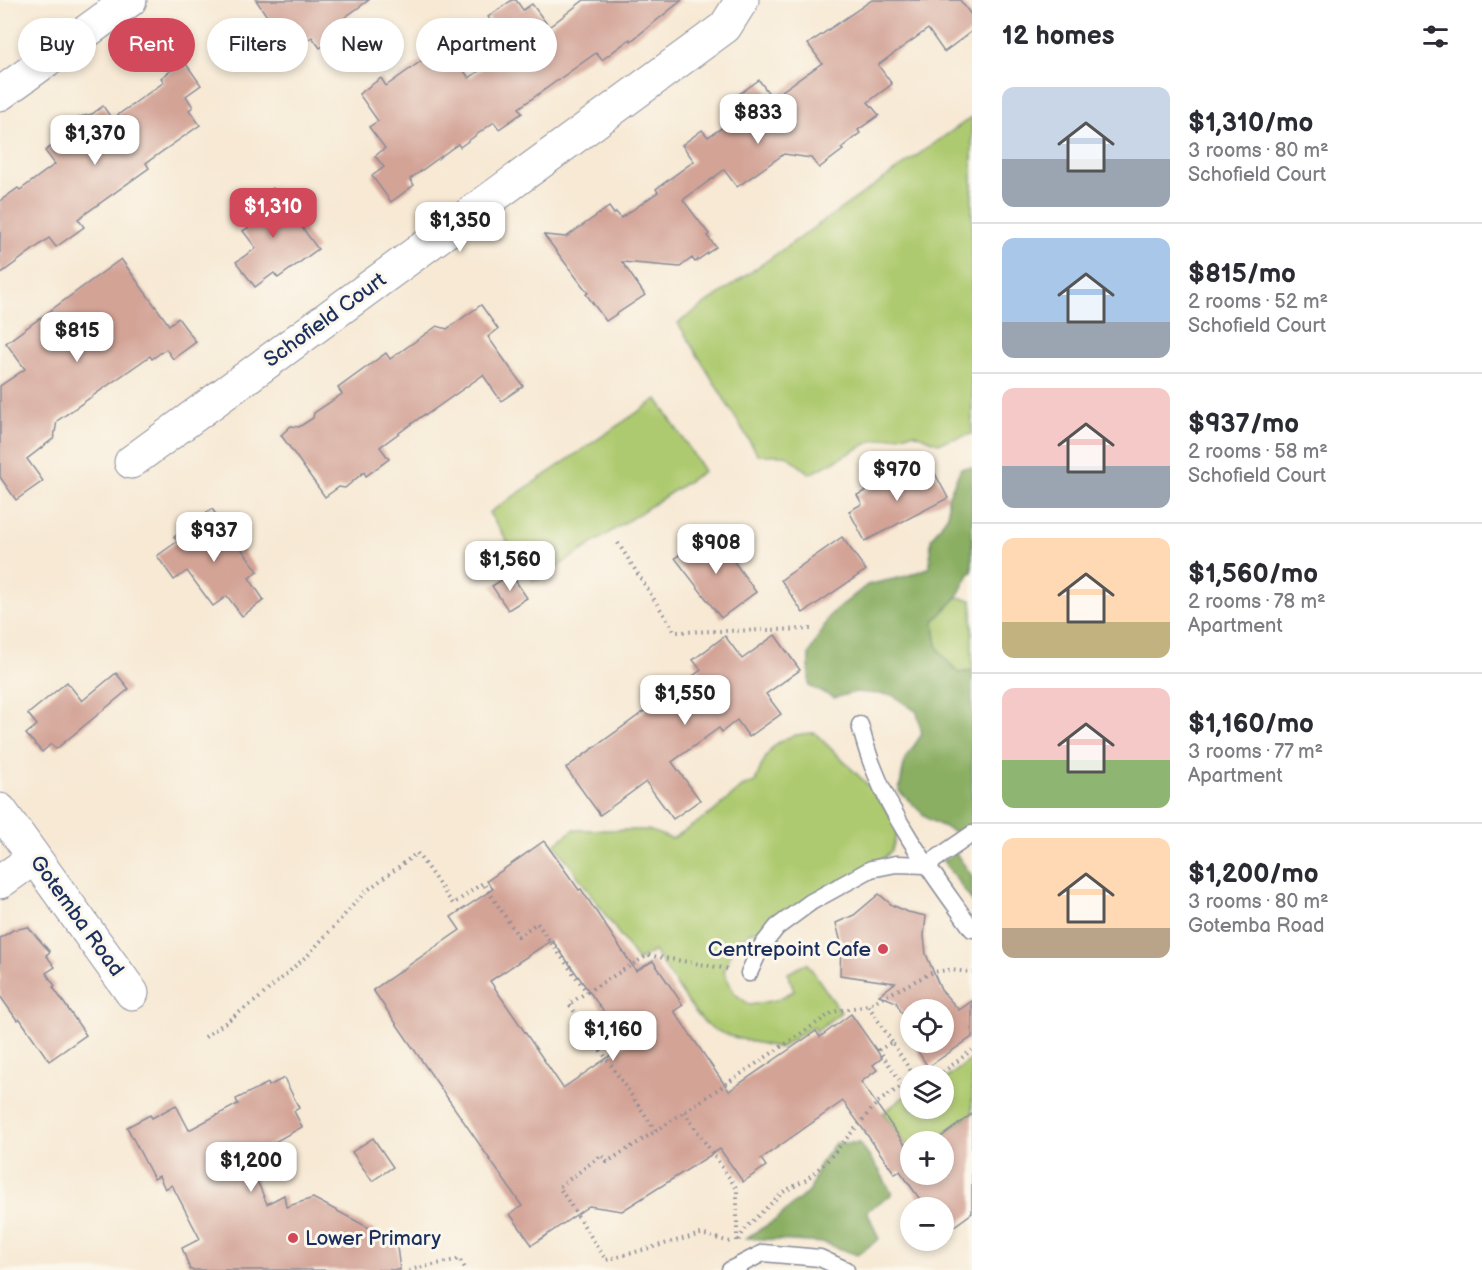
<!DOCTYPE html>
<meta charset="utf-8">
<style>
:root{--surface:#fff;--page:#f2f2f3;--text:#2b2b33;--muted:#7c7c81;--line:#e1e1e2;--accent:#d1495b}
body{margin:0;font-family:"Balsamiq Sans",sans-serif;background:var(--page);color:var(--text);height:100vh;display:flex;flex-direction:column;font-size:22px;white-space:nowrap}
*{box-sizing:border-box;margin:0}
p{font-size:20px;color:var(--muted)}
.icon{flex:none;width:33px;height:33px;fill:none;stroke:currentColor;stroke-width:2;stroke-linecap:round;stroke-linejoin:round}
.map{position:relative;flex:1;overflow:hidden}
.drawer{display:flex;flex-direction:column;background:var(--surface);width:510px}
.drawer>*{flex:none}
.guide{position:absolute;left:18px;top:18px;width:570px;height:54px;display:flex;gap:12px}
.fabs{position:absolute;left:900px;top:999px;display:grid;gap:12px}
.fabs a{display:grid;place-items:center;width:54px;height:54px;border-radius:50%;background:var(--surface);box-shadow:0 3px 9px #0003;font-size:30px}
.price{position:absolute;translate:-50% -51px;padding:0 14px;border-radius:12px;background:#fff;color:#222;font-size:20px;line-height:39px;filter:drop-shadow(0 2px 3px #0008)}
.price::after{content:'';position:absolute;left:50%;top:36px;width:18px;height:14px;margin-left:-9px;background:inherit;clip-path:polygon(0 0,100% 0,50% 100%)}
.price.selected{background:var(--accent);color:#fff}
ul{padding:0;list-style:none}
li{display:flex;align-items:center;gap:18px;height:150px;padding:0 30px}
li+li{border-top:2px solid var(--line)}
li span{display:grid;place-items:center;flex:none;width:168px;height:120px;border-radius:12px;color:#555}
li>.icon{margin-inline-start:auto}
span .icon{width:72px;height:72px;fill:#fffc;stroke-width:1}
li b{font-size:26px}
h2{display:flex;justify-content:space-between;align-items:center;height:72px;padding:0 30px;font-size:26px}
.chip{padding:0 21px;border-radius:27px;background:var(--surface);box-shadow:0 3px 9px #0003;font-size:21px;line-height:54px}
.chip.selected{background:var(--accent);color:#fff}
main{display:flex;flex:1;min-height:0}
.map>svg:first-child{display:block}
.green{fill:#aeca70;stroke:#647c67;stroke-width:1.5}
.forest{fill:#8aae62;stroke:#526e60;stroke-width:1.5}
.building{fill:#d3a396;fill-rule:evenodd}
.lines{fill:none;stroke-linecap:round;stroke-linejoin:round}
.service-casing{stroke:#898c99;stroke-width:19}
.minor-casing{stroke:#898c99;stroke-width:35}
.path{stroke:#898c99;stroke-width:4;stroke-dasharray:1.5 4.5;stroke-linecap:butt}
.service{stroke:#fff;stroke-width:16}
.minor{stroke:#fff;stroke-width:33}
.poi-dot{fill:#d1495b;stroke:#fbf7ec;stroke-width:2}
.labels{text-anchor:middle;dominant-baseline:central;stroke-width:6;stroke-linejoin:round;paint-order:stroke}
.street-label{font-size:21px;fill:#1b2f5e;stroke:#fbf7ec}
.poi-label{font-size:21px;fill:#1b2f5e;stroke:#fbf7ec;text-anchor:end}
</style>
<main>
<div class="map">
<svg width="972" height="1270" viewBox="0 0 972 1270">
<rect width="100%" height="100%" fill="#fbf7ec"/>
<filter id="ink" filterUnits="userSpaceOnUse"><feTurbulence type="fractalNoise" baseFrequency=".0167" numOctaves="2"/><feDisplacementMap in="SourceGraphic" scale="12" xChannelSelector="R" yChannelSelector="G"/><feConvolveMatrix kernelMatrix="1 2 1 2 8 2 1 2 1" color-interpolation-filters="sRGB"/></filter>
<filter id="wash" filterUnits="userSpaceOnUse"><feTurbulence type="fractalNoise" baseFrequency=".008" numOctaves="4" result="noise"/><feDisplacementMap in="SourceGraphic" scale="24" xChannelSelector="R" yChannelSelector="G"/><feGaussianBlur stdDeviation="1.35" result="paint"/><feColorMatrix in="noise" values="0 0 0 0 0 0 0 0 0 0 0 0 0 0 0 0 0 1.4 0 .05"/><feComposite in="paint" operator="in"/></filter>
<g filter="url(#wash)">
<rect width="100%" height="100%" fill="#f7e9d4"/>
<g class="green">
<polygon points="972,117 972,434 938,443 913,433 872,441 810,474 786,455 758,455 678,323"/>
<polygon points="657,399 704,471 534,582 489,513"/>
<path d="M957 597 972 600V671L959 673C939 653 935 649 934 621Z"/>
<path d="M815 733 868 785 899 826 892 850 868 873 777 927 750 932 732 951 724 972 734 993 750 1005 776 1000 794 991 788 973 807 963 841 1012 816 1031 813 1026 780 1048C761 1043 725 1038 709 1026 693 1015 667 969 654 951L638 961 555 844 573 830H648L672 839 712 813 742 787 755 782C768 748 776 734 815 733Z"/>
<polygon points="972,1059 972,1114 934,1141 910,1142 910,1152 883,1113 909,1093 910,1108 944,1108 944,1080"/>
</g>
<g class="forest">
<path d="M972 467V572H970L957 597 934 621C935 649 939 653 959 673L972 671V831L954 832 928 819 899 791 905 759 922 734 917 712 892 695 856 692 834 698 809 686V654L830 615 867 585 907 576 930 567 931 539 948 515V498L961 468Z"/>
<polygon points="955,852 972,876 972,901 943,861"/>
<polygon points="835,1143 859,1143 879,1170 892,1194 867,1211 879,1239 857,1255 825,1243 746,1238 774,1221 810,1190 819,1165"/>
</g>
<g id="blocks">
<g class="building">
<polygon points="256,0 369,0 344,18 350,28 320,48 312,37 294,49 281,28 277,31"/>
<polygon points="512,0 516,0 523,10 532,4 549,27 584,0 682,0 631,41 630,39 602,60 596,53 519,108 522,113 499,129 494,122 460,147 458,144 410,179 414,185 391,202 372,176 384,167 375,156 385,148 369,127 378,121 359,94 381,78 386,86 445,44 469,78 511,48 488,17"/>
<polygon points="872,0 960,0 972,16 972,31 944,52 928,29 878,65 892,84 868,102 879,115 858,130 860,133 841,148 843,150 819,168 811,158 784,154 737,187 724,170 683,200 709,234 707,236 716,247 695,262 692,258 680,267 622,262 645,295 606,321 586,294 588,293 544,235 566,237 609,207 614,214 616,212 621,218 658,192 656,189 694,161 682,145 702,130 708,137 749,110 738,95 759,80 772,98 822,63 808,44"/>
<polygon points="184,61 201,85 186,96 193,107 189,110 200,125 146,163 149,168 78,219 84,227 56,247 49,238 0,274 0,201 18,188 20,190 55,164 45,151 68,134 67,132 79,123 79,117 92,114 103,106 112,119 164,82 161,78"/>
<polygon points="273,188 318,249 278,278 274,273 255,287 236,262 256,248 243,231 249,227 238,212"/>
<polygon points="121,259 169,325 178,318 196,342 173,359 166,349 152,359 150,356 57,421 54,438 27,459 43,481 16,500 0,477 0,386 25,369 6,343"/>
<polygon points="481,305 498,329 488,337 523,386 501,401 483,375 426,415 425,414 380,447 389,459 366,476 364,472 345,488 339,487 325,497 281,435 291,426 299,427 313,418 314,413 342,394 338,388 386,353 390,359 437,326 447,329"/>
<polygon points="911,468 916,476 932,468 948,498 865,541 849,511 862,504 857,495"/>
<polygon points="212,509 258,571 249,578 264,600 242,616 227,596 213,606 187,571 174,580 157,556 178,541 174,537"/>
<polygon points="712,531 756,592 721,618 675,558"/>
<polygon points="842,537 866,570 803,613 781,580"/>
<polygon points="511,574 527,598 508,610 492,586"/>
<polygon points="775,635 800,670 766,694 781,714 749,737 737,720 722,732 719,728 672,762 700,800 673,819 646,782 600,815 566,768 701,670 693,660 725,636 742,659"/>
<polygon points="116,673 129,689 56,749 51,744 42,752 26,734 37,725 28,714 67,682 82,701"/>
<path d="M544 841 579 890 581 889 636 971 653 961 683 1005 674 1011 729 1091 816 1031 820 1037 851 1014 882 1058 873 1065 877 1070 861 1082 910 1152V1174H944V1142H934L972 1114V1213L953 1227 944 1213V1208H926L900 1171 895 1174 843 1101 761 1159 766 1166 743 1182 720 1149 622 1211 589 1206 532 1245 510 1214 522 1206 373 990 460 930 451 917 493 889 487 881ZM552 940 627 1044 563 1088 490 981Z"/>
<polygon points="879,894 892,905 908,912 926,916 924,936 926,954 941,990 959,1010 972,1001 972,1037 928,1067 912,1042 944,1042 944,1010 910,1010 910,1041 902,1028 907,1023 896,1002 879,995 895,983 840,975 841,943 836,923 854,915"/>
<polygon points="28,927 50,952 46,955 55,967 46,973 55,986 53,987 86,1035 49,1061 20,1019 17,1020 0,996 0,938 13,930"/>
<polygon points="284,1078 299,1108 294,1111 302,1127 247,1157 267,1204 284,1195 286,1207 313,1198 373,1230 397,1247 400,1270 190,1270 182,1248 200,1239 172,1185 165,1189 159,1176 154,1179 127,1127 150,1115 152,1118 176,1105 189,1130 238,1104 236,1099 268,1083 269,1086"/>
<polygon points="373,1138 393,1167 372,1181 352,1152"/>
</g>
</g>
</g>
<g filter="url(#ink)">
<use href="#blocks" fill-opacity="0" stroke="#898c99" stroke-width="1.5"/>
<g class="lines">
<defs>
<g id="service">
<path d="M860 725C864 740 868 755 874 769 896 827 937 879 972 929"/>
<polyline points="749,973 761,947 777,927 811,902 871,869 896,864 927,865 972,834"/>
<polyline points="730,1270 763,1253 820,1258 846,1270"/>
</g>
<g id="minor">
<polyline points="0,94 130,0"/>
<polyline points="131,462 725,27 742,0"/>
<polyline points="0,810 132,993"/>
<polyline points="0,882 34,858"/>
</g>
</defs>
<use href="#service" class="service-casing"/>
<use href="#minor" class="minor-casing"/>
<g class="path">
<polyline points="618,543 675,632 813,629"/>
<polyline points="587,992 648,955 728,969"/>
<polyline points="205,1037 258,999 309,954 365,892 417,853 453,904 483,883 518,936 537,923 587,992 569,1004 656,1131 607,1162 602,1155 559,1187 606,1260 701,1234 734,1243"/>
<polyline points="892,1042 868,1005 933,972 948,970 972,972"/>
<polyline points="938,1076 972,1050"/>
<polyline points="684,1112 737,1189 737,1242"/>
<polyline points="656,1131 833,1012 868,1005"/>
<polyline points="739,1240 744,1230 764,1210 783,1192 806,1180 828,1160 878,1102 903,1085 879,1050 892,1042 914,1076"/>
<polyline points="409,1270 460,1259 466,1270"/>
</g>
<use href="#service" class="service"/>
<use href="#minor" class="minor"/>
</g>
</g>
<g class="poi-dot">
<circle cx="883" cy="949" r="6"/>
<circle cx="293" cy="1238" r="6"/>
</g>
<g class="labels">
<g class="street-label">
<text transform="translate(325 320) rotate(-36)">Schofield Court</text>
<text transform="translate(77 916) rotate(54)">Gotemba Road</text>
</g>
<g class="poi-label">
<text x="871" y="949">Centrepoint Cafe</text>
<text x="305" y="1238" text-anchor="start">Lower Primary</text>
</g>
</g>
</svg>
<div class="fabs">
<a><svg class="icon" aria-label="locate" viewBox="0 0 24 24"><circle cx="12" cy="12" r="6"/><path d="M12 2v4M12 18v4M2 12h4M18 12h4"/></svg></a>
<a><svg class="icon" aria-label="layers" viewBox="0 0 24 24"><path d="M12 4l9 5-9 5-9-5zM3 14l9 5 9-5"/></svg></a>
<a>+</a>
<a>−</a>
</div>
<b class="price" style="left:758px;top:145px">$833</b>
<b class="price" style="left:95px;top:166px">$1,370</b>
<b class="price selected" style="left:273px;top:239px">$1,310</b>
<b class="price" style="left:460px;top:253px">$1,350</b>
<b class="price" style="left:77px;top:363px">$815</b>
<b class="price" style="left:897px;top:502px">$970</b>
<b class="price" style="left:214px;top:563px">$937</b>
<b class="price" style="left:716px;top:575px">$908</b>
<b class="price" style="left:510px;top:592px">$1,560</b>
<b class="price" style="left:685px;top:726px">$1,550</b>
<b class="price" style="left:613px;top:1062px">$1,160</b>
<b class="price" style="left:251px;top:1193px">$1,200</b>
<div class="guide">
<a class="chip">Buy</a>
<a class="chip selected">Rent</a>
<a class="chip">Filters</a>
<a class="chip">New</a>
<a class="chip">Apartment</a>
</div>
</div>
<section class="drawer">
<h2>12 homes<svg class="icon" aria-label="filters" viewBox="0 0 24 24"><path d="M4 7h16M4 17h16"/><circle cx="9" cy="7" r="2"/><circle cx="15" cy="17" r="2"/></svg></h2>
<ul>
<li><span style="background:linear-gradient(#c9d6e8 60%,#9aa5b1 0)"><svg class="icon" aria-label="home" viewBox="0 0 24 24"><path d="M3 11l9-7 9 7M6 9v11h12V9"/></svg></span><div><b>$1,310/mo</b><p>3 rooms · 80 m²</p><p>Schofield Court</p></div></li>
<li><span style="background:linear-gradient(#a9c7e8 70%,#9aa5b1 0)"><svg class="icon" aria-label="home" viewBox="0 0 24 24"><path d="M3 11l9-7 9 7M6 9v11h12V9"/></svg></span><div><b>$815/mo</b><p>2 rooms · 52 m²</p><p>Schofield Court</p></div></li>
<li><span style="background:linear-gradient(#f6c9c9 65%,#9aa5b1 0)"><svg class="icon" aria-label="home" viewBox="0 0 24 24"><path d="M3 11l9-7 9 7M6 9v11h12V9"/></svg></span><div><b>$937/mo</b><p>2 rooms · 58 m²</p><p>Schofield Court</p></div></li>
<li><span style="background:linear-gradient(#ffd9b3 70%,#c2b280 0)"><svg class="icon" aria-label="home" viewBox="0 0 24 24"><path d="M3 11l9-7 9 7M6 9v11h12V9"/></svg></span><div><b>$1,560/mo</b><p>2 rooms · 78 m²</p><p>Apartment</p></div></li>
<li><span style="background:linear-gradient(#f6c9c9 60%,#8fb573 0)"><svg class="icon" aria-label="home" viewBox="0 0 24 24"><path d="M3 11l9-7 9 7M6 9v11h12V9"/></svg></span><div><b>$1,160/mo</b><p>3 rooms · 77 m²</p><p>Apartment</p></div></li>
<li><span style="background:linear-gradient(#ffd9b3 75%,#b9a48a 0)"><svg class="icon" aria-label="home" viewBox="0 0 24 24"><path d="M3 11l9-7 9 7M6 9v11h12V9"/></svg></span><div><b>$1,200/mo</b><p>3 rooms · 80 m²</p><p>Gotemba Road</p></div></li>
</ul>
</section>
</main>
